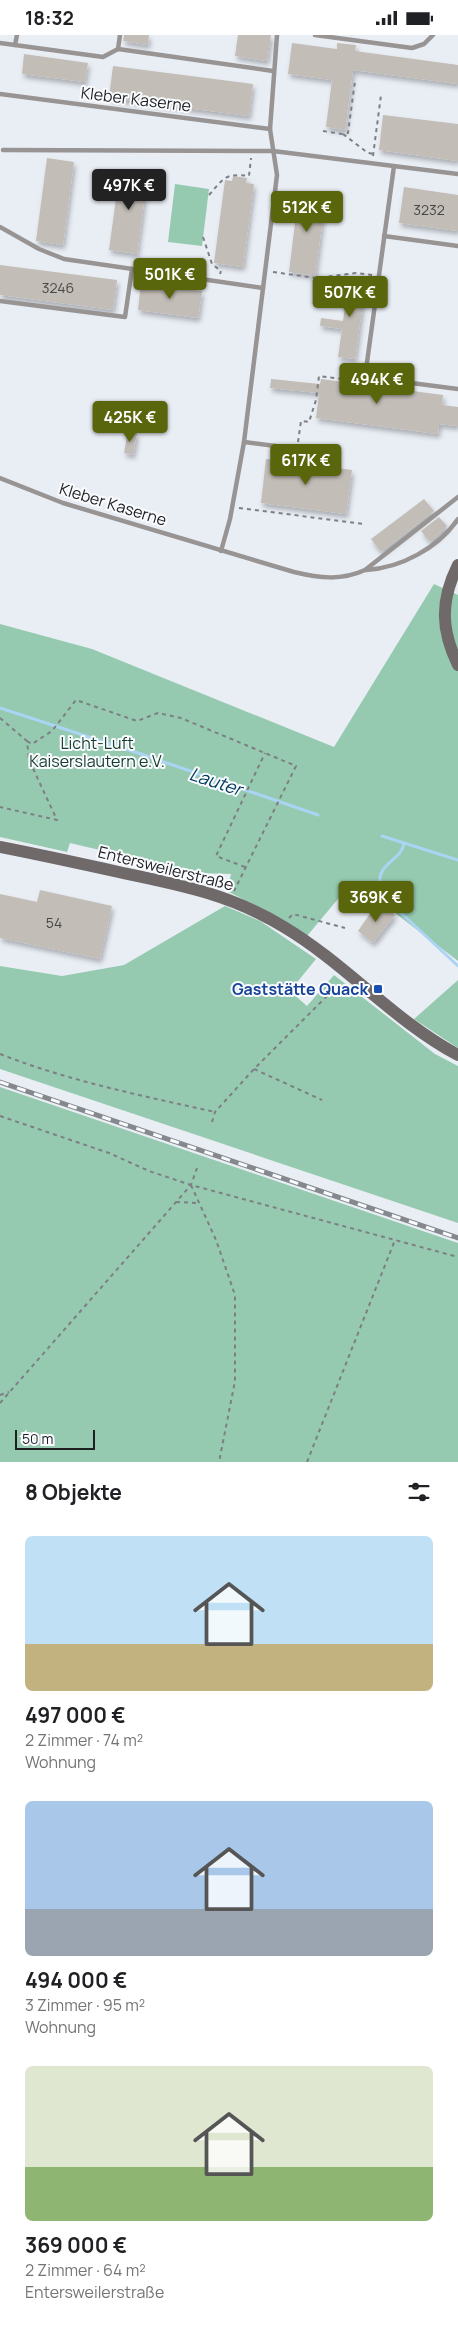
<!DOCTYPE html>
<html lang="de">
<meta charset="utf-8">
<style>
:root{--surface:#fff;--page:#f2f2f2;--text:#202124;--muted:#757577;--accent:#59660b}
body{margin:0;font-family:Manrope,sans-serif;background:var(--page);color:var(--text);height:100vh;display:flex;flex-direction:column;font-size:19px;white-space:nowrap}
*{box-sizing:border-box;margin:0}
p{font-size:16px;color:var(--muted)}
.icon{flex:none;width:28px;height:28px;fill:none;stroke:currentColor;stroke-width:2;stroke-linecap:round;stroke-linejoin:round}
.map{position:relative;height:1427px;overflow:hidden}
.sheet{display:flex;flex-direction:column;background:var(--surface);flex:1}
.sheet>*{flex:none}
.scale{position:absolute;left:15px;bottom:12px;width:80px;box-sizing:border-box;padding-left:5px;border:2px solid #1d1f21;border-top:0;font-size:14px;line-height:18px;white-space:nowrap;color:#1d1f21;-webkit-text-stroke:4px #f9fbfe;paint-order:stroke}
.price{position:absolute;translate:-50% -42px;padding:0 11px;border-radius:5px;background:var(--accent);color:#fff;font-size:16px;line-height:32px;filter:drop-shadow(0 1px 2px #0008)}
.price::after{content:'';position:absolute;left:50%;top:30px;width:15px;height:11px;margin-left:-8px;background:inherit;clip-path:polygon(0 0,100% 0,50% 100%)}
.price.on{background:#222;color:#fff}
ul{padding:0;list-style:none}
li{display:grid;align-content:center;gap:10px;height:265px;padding:0 25px}
li span{display:grid;place-items:center;height:155px;border-radius:8px;color:#555}
li>.icon{margin-inline-start:auto}
span .icon{width:90px;height:90px;fill:#fffc;stroke-width:1}
li b{font-size:21px}
h2{display:flex;justify-content:space-between;align-items:center;height:60px;padding:0 25px;font-size:21px}
.status{display:flex;justify-content:space-between;align-items:center;height:35px;padding:0 25px;background:var(--surface);direction:ltr}
.status svg{height:14px;fill:currentColor}
.map>svg:first-child{display:block}
.green{fill:#96cab0}
.lines{fill:none;stroke-linecap:round;stroke-linejoin:round}
.stream{stroke:#abd4f4;stroke-width:3}
.building{fill:#c3bdb7;filter:url(#shadow)}
.path{stroke:#7c7f84;stroke-width:2;stroke-dasharray:4 4;stroke-linecap:butt}
.lane{stroke:#989494;stroke-width:4.5}
.secondary{stroke:#6f696a;stroke-width:12}
.rail-casing{stroke:#85898d;stroke-width:5}
.rail{stroke:#f9fbfe;stroke-width:3;stroke-dasharray:9;stroke-linecap:butt}
.transit-dot{fill:#1a4fb4;stroke:#f9fbfe;stroke-width:2}
.labels{text-anchor:middle;dominant-baseline:central;stroke-width:4;stroke-linejoin:round;paint-order:stroke}
.number-label{font-size:14px;fill:#464646}
.street-label{font-size:16px;fill:#1d1f21;stroke:#f9fbfe}
.park-label{font-size:16px;fill:#143b2a;stroke:#f9fbfe}
.transit-label{font-size:16px;font-weight:bold;fill:#164399;stroke:#f9fbfe;text-anchor:end}
.water-label{font-size:18px;font-style:italic;fill:#003b5d;stroke:#f9fbfe}
</style>
<div class="status"><b>18:32</b><svg viewBox="0 0 49 12"><path d="M0 12V9h3v3zM5 12V6h3v6zM10 12V3h3v9zM15 12V0h3v12zM26 1h20v11H26zM47 4h2v5h-2z"/></svg></div>
<div class="map">
<svg width="458" height="1427" viewBox="0 0 458 1427">
<defs>
<filter id="shadow"><feDropShadow dx="2" dy="4" stdDeviation="2.5" flood-color="#0004"/></filter>
</defs>
<rect width="100%" height="100%" fill="#e9eef5"/>
<g class="green">
<polygon points="175,149 209,154 202,211 168,207"/>
<polygon points="434,549 458,560 458,926 353,846 307,901 266,876 227,856 231,839 197,838 70,808 67,817 0,802 0,589 92,614 334,712"/>
<polygon points="225,871 260,886 316,924 290,956 307,971 334,940 435,1019 458,1031 458,1188 0,1034 0,931 62,941 124,930"/>
<polygon points="458,945 458,1013 414,984"/>
<polygon points="0,1052 458,1208 458,1427 0,1427"/>
</g>
<g class="lines">
<g class="stream">
<polyline points="0,673 138,718 318,780"/>
<polyline points="382,801 458,825"/>
<path d="M404 808C402 828 368 828 384 862L458 931"/>
</g>
</g>
<g class="building">
<polygon points="124,0 149,0 148,10 123,6"/>
<polygon points="238,0 271,0 267,26 235,21"/>
<polygon points="292,8 337,14 337,8 356,10 355,16 458,30 458,49 353,35 345,95 326,92 332,45 288,39"/>
<polygon points="24,19 88,28 85,47 22,39"/>
<polygon points="113,31 253,49 249,81 109,63"/>
<polygon points="383,80 458,89 458,126 379,115"/>
<polygon points="47,123 74,127 63,210 36,206"/>
<polygon points="120,134 148,137 137,219 109,215"/>
<polygon points="233,141 247,143 246,148 254,149 243,232 214,228 225,145 232,146"/>
<polygon points="404,152 458,160 458,196 399,188"/>
<polygon points="299,156 326,160 315,241 289,237"/>
<polygon points="0,230 117,245 113,275 0,260"/>
<polygon points="349,241 366,244 355,324 338,322 342,294 320,291 321,283 343,286"/>
<polygon points="141,248 202,256 198,283 138,275"/>
<polygon points="271,344 320,349 321,344 443,360 442,370 458,372 458,391 439,389 438,399 316,383 319,358 270,353"/>
<polygon points="128,396 137,398 133,420 124,418"/>
<polygon points="266,424 352,435 346,479 261,468"/>
<polygon points="424,464 434,476 381,517 371,504"/>
<polygon points="439,482 447,491 430,507 421,496"/>
<polygon points="40,855 112,871 100,924 0,903 0,859 37,867"/>
<polygon points="378,867 395,880 373,908 358,896"/>
</g>
<g class="lines">
<g class="path">
<polyline points="323,96 342,99 348,98 355,46"/>
<polyline points="343,99 368,118 374,119"/>
<polyline points="373,121 381,60"/>
<path d="M209 160C224 143 225 138 249 141L251 123"/>
<polyline points="203,202 212,229 221,236 220,239"/>
<polyline points="273,237 316,243 356,238 372,240"/>
<polyline points="298,407 301,386 309,387 316,365 319,341 358,346"/>
<polyline points="239,473 364,489"/>
<polyline points="0,683 27,706 29,725 57,785 0,772"/>
<polyline points="27,706 32,709 52,696 76,665 137,686 158,678 181,683 296,731 234,856"/>
<polyline points="245,832 216,821 265,718"/>
<polyline points="289,883 293,879 345,893"/>
<path d="M0 1019C69 1046 143 1061 215 1077"/>
<polyline points="254,1034 322,1065"/>
<polyline points="0,1081 109,1118 149,1136 191,1150 458,1222"/>
<polyline points="212,1087 215,1077 254,1034 340,948"/>
<polyline points="191,1150 216,1205 235,1260 235,1346 219,1427"/>
<polyline points="176,1167 198,1168"/>
<polyline points="0,1360 9,1357"/>
<polyline points="0,1368 191,1150 197,1133"/>
<polyline points="307,1427 395,1205"/>
</g>
<g class="lane">
<polyline points="315,0 412,13 424,9 433,0"/>
<polyline points="0,8 103,22 118,14 273,36"/>
<polyline points="15,10 17,0"/>
<polyline points="118,14 120,0"/>
<polyline points="0,59 270,94"/>
<polyline points="3,115 273,116 458,139"/>
<polyline points="394,131 365,342 458,354"/>
<polyline points="0,192 39,214 64,224 263,253"/>
<polyline points="384,201 458,211"/>
<polyline points="0,266 125,282 132,234"/>
<polyline points="244,407 338,419"/>
<path d="M0 443 63 468 294 537C319 543 341 546 365 535L458 462"/>
<polyline points="221,516 230,484 244,407 277,140 270,94 277,0"/>
<path d="M366 535C401 533 438 513 458 484"/>
</g>
<g class="secondary">
<path d="M458 530C440 566 441 595 458 630"/>
<path d="M0 812C41 820 82 829 123 838 181 850 232 860 284 892 346 929 394 986 458 1020"/>
</g>
<defs>
<polyline id="rail" points="0,1047 458,1203"/>
</defs>
<use href="#rail" class="rail-casing"/>
<use href="#rail" class="rail"/>
</g>
<rect class="transit-dot" x="373" y="949" width="10" height="10" rx="2.5"/>
<g class="labels">
<g class="number-label">
<text x="429" y="174">3232</text>
<text x="58" y="252">3246</text>
<text x="54" y="887">54</text>
</g>
<g class="street-label">
<text transform="translate(136 64) rotate(7)">Kleber Kaserne</text>
<text transform="translate(113 469) rotate(17)">Kleber Kaserne</text>
<text transform="translate(166 833) rotate(14)">Entersweilerstraße</text>
</g>
<g class="park-label">
<text x="97" y="708">Licht-Luft<tspan x="97" dy="18">Kaiserslautern e.V.</tspan></text>
</g>
<g class="transit-label">
<text x="368" y="954">Gaststätte Quack</text>
</g>
<g class="water-label">
<text transform="translate(216 746) rotate(18)">Lauter</text>
</g>
</g>
</svg>
<div class="scale">50 m</div>
<b class="price on" style="left:129px;top:176px">497K €</b>
<b class="price" style="left:307px;top:198px">512K €</b>
<b class="price" style="left:170px;top:265px">501K €</b>
<b class="price" style="left:350px;top:283px">507K €</b>
<b class="price" style="left:377px;top:370px">494K €</b>
<b class="price" style="left:130px;top:408px">425K €</b>
<b class="price" style="left:306px;top:451px">617K €</b>
<b class="price" style="left:376px;top:888px">369K €</b>
</div>
<section class="sheet">
<h2>8 Objekte<svg class="icon" aria-label="filters" viewBox="0 0 24 24"><path d="M4 7h16M4 17h16"/><circle cx="9" cy="7" r="2"/><circle cx="15" cy="17" r="2"/></svg></h2>
<ul>
<li><span style="background:linear-gradient(#bfe0f5 70%,#c2b280 0)"><svg class="icon" aria-label="home" viewBox="0 0 24 24"><path d="M3 11l9-7 9 7M6 9v11h12V9"/></svg></span><div><b>497 000 €</b><p>2 Zimmer · 74 m²</p><p>Wohnung</p></div></li>
<li><span style="background:linear-gradient(#a9c7e8 70%,#9aa5b1 0)"><svg class="icon" aria-label="home" viewBox="0 0 24 24"><path d="M3 11l9-7 9 7M6 9v11h12V9"/></svg></span><div><b>494 000 €</b><p>3 Zimmer · 95 m²</p><p>Wohnung</p></div></li>
<li><span style="background:linear-gradient(#dfe7d0 65%,#8fb573 0)"><svg class="icon" aria-label="home" viewBox="0 0 24 24"><path d="M3 11l9-7 9 7M6 9v11h12V9"/></svg></span><div><b>369 000 €</b><p>2 Zimmer · 64 m²</p><p>Entersweilerstraße</p></div></li>
</ul>
</section>
